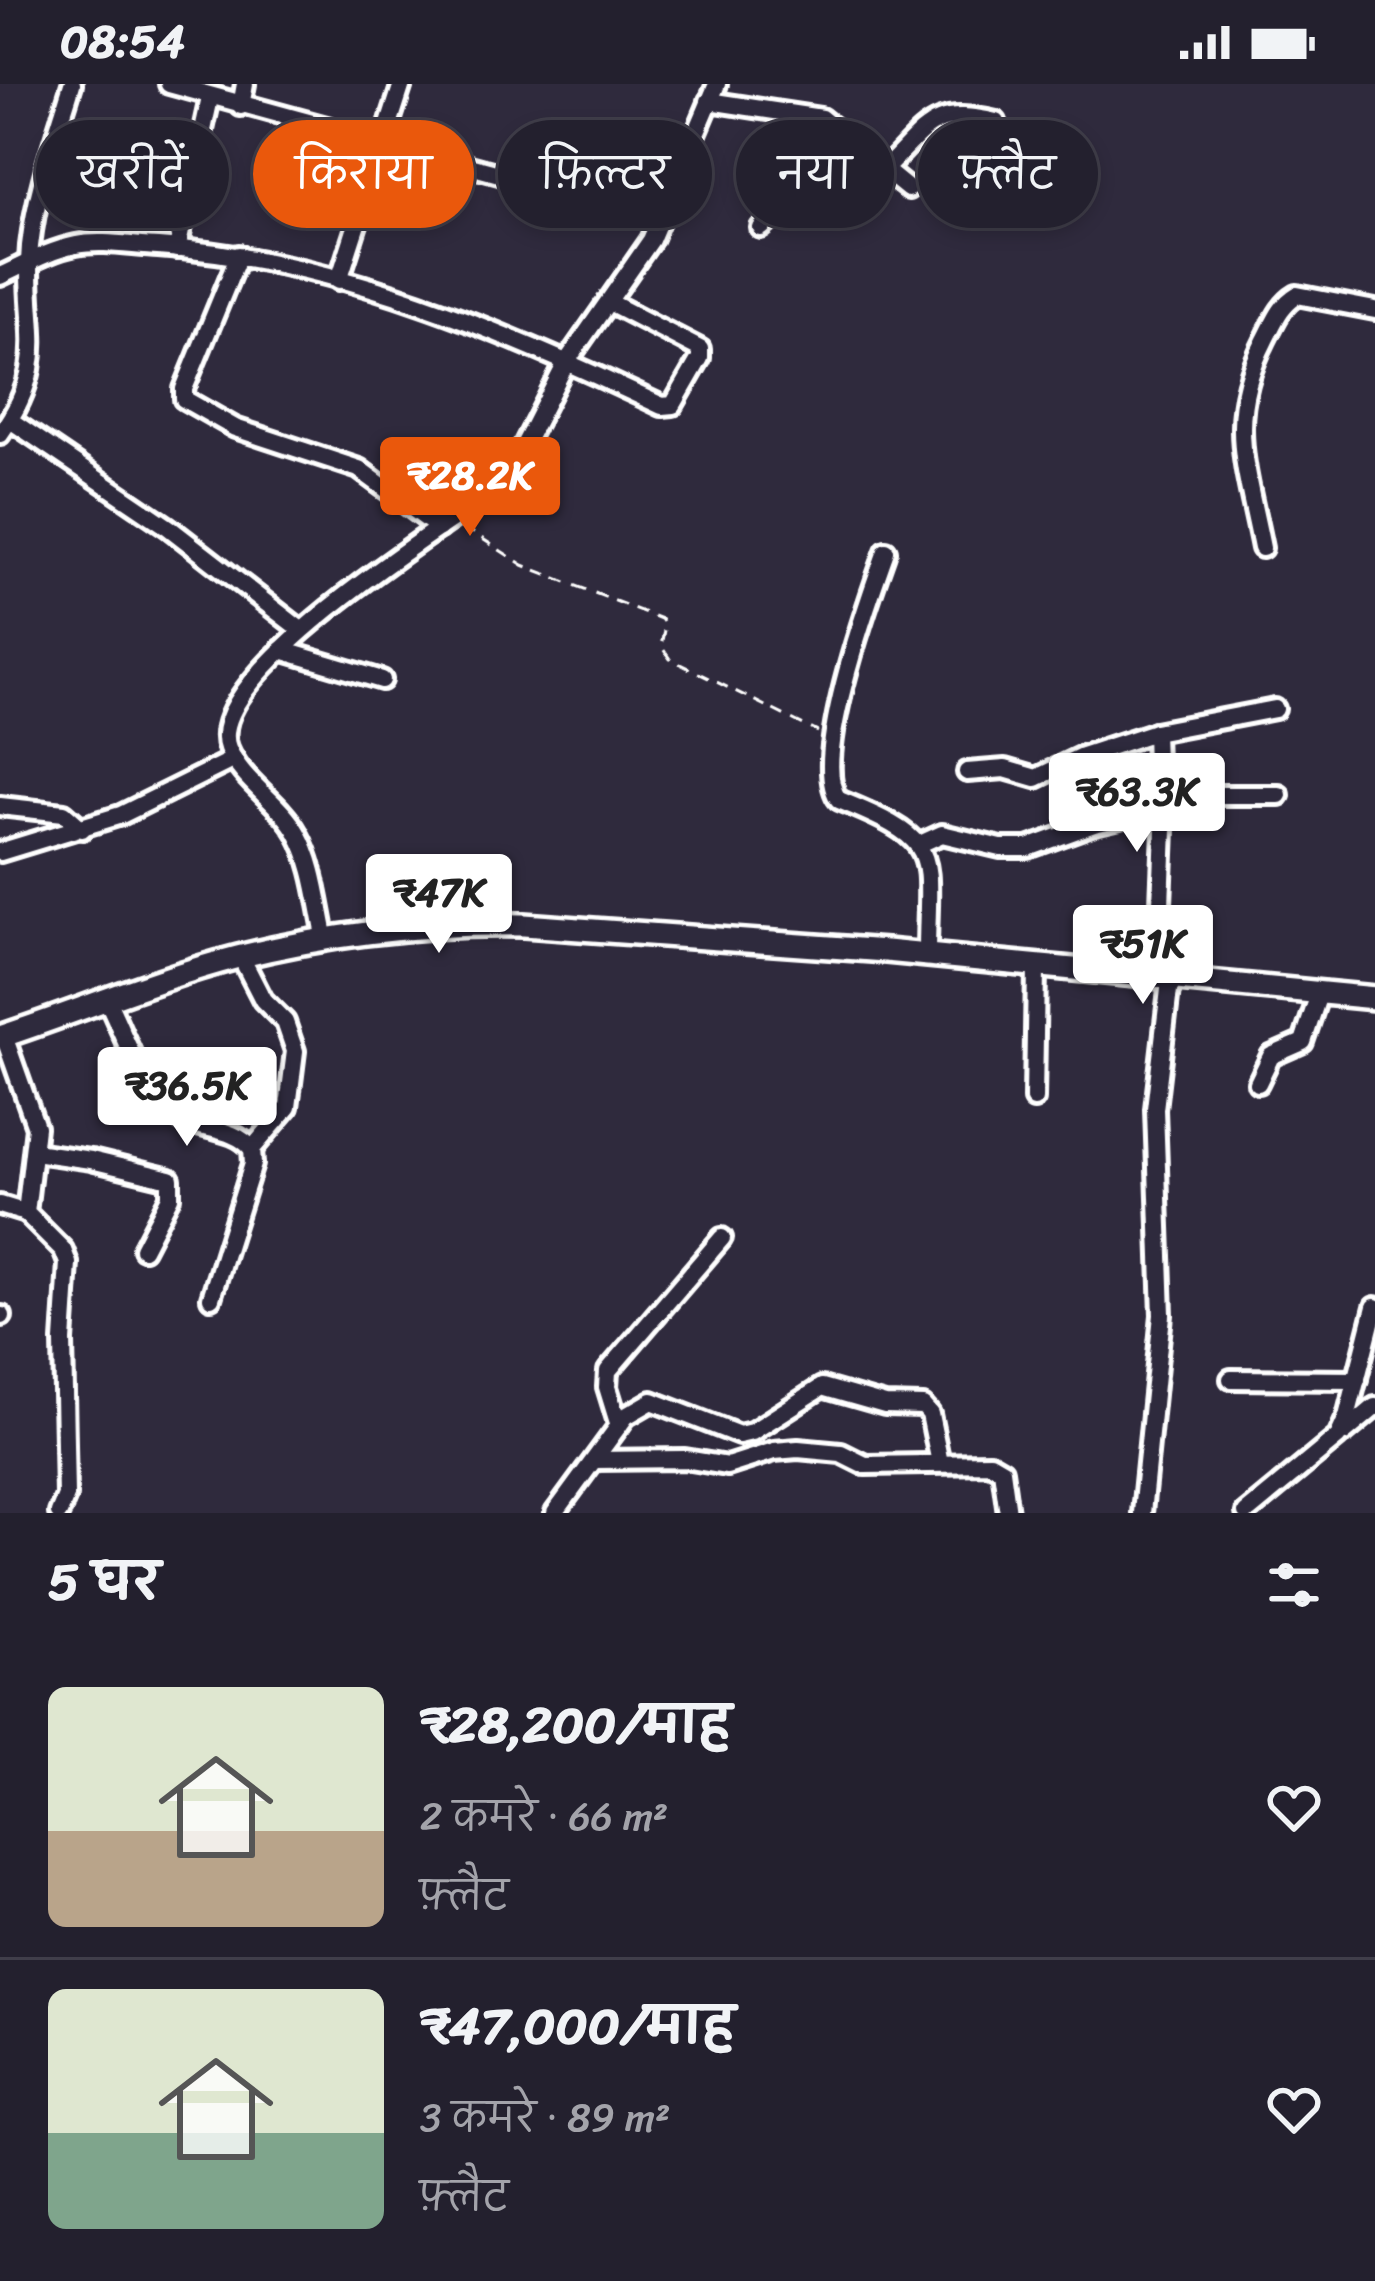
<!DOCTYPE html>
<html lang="hi">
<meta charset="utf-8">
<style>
:root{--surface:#23202e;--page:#2f2d3a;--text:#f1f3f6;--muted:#a3a3aa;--line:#403e4a;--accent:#ea580c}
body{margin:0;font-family:Sriracha,"Playpen Sans Deva",sans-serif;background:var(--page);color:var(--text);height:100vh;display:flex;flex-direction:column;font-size:45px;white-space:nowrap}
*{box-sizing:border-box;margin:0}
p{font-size:39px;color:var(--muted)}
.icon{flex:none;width:66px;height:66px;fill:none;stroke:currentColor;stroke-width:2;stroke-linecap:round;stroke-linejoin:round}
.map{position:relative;height:1429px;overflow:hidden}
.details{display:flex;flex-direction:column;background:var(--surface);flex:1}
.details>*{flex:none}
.banner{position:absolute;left:36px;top:36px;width:1305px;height:108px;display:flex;gap:24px}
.price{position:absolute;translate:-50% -102px;padding:0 27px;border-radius:12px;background:#fff;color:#222;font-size:39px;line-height:78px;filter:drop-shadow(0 3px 6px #0008)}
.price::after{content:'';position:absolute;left:50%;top:72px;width:36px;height:27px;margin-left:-18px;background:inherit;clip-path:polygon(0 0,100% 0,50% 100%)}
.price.current{background:var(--accent);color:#fff}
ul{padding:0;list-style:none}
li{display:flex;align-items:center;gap:36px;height:300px;padding:0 48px}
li+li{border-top:3px solid var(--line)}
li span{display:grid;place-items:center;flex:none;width:336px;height:240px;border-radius:18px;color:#555}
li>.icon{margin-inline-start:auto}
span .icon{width:144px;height:144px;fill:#fffc;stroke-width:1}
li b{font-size:51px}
h2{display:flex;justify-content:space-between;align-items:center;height:144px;padding:0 48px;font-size:51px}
.chip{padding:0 42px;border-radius:54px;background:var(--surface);box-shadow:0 6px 18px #0003,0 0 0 3px var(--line);font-size:42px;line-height:108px}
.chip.current{background:var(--accent);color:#fff}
.status{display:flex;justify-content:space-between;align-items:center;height:84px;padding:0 60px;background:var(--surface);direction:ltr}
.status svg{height:33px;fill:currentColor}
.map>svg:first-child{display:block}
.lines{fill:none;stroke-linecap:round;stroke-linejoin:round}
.minor-casing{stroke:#fff;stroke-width:26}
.major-casing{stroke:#fff;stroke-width:30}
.path{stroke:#fff;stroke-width:3;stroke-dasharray:12 9;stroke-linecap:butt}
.minor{stroke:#2f2a3d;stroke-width:16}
.major{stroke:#2f2a3d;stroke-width:21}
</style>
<div class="status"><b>08:54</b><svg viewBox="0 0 49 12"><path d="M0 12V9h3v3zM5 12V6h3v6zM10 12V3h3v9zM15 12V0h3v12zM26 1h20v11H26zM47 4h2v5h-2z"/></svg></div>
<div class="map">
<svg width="1375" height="1429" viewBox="0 0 1375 1429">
<rect width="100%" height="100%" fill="#2f2a3d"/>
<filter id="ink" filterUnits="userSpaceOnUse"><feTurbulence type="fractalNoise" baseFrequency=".00833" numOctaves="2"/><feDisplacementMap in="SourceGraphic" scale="24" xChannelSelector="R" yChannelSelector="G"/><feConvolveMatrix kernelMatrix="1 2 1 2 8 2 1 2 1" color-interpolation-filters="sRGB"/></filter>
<g filter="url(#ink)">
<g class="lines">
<defs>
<g id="minor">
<polyline points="169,0 576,111 602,110 637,93 677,101"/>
<polyline points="709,17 821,34 908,105"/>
<polyline points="241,22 245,0"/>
<path d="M884 86C928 43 931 23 996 38"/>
<polyline points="761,144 856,64"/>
<polyline points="177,165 210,14"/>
<polyline points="239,171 184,305 184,315 235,344 359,385 439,444"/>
<path d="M0 192C24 181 50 166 76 161 102 156 132 162 158 163 336 175 504 247 662 322L673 321 700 274V265L609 218"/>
<polyline points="339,196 402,0"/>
<polyline points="10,336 168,443 301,546"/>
<path d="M0 350C53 277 23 241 30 162 36 107 56 53 72 0"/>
<path d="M1262 464C1246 382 1225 334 1265 256 1274 239 1280 221 1297 211L1375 226"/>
<path d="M886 467C870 512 809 680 839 716 946 759 927 767 927 872"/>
<polyline points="281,566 382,596"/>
<polyline points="1155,648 1157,712 1164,745 1158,896"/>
<polyline points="967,688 1005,685 1036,694 1082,672 1155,648 1275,625"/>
<polyline points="0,722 64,729 82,745"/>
<polyline points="920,760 942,750 1001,764 1028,764 1094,740 1218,711 1279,711"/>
<polyline points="0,768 121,731 234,675"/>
<path d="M326 856C318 821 315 781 297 749 280 718 241 697 228 664 201 595 436 446 489 410L513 383 567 277 651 156 717 0"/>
<polyline points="241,873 263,916 285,938 295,967 288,1023 252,1065"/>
<path d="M108 918C124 950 145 1013 175 1032 198 1047 234 1042 252 1065L253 1080 211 1214"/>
<polyline points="4,952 36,1043 26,1129 63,1166 68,1179 63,1257 66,1412 59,1429"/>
<polyline points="1258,999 1271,972 1303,958 1319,910"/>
<polyline points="1034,1015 1036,884"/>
<polyline points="34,1068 91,1076 170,1095 170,1113 143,1165"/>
<polyline points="0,1121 26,1129"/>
<polyline points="0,1232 2,1232"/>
<polyline points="1231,1295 1357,1296"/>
<polyline points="619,1342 607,1303 608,1287 722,1154"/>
<polyline points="1344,1349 1375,1323"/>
<polyline points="595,1376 685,1375 727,1382 774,1367 798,1365 841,1369 865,1381 990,1379 1002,1386 1008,1429"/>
<polyline points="555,1429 626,1332 652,1317 739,1351 752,1348 822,1303 885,1321 923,1322 930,1330 940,1379"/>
<polyline points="1142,1429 1162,1231 1155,1025 1170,897"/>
<polyline points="1246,1429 1338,1353 1347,1333 1375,1223"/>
</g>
<path id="major" d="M0 953C79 927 157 894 238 873 330 850 429 839 524 841L886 867 1375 914"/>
</defs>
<use href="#minor" class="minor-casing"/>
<use href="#major" class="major-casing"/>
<polyline class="path" points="464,443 523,481 661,535 665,541 661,562 670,575 818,648"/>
<use href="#minor" class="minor"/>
<use href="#major" class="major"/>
</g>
</g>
</svg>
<b class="price current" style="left:470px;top:455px">₹28.2K</b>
<b class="price" style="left:1137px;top:771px">₹63.3K</b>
<b class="price" style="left:439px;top:872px">₹47K</b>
<b class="price" style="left:1143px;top:923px">₹51K</b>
<b class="price" style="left:187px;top:1065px">₹36.5K</b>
<div class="banner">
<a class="chip">खरीदें</a>
<a class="chip current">किराया</a>
<a class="chip">फ़िल्टर</a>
<a class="chip">नया</a>
<a class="chip">फ़्लैट</a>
</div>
</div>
<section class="details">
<h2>5 घर<svg class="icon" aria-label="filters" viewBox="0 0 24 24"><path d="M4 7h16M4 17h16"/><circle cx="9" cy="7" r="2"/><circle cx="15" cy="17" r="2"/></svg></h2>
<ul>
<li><span style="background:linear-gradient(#dfe7d0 60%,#b9a48a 0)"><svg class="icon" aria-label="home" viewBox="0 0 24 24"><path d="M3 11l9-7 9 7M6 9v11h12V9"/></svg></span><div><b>₹28,200/माह</b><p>2 कमरे · 66 m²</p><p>फ़्लैट</p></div><svg class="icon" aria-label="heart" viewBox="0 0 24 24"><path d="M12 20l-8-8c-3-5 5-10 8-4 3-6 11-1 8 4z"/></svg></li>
<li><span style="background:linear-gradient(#dfe7d0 60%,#7fa58c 0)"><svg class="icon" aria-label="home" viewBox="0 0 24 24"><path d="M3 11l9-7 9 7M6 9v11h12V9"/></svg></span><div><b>₹47,000/माह</b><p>3 कमरे · 89 m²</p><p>फ़्लैट</p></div><svg class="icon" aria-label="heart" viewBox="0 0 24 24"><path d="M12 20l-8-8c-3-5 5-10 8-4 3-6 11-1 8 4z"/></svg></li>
</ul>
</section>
